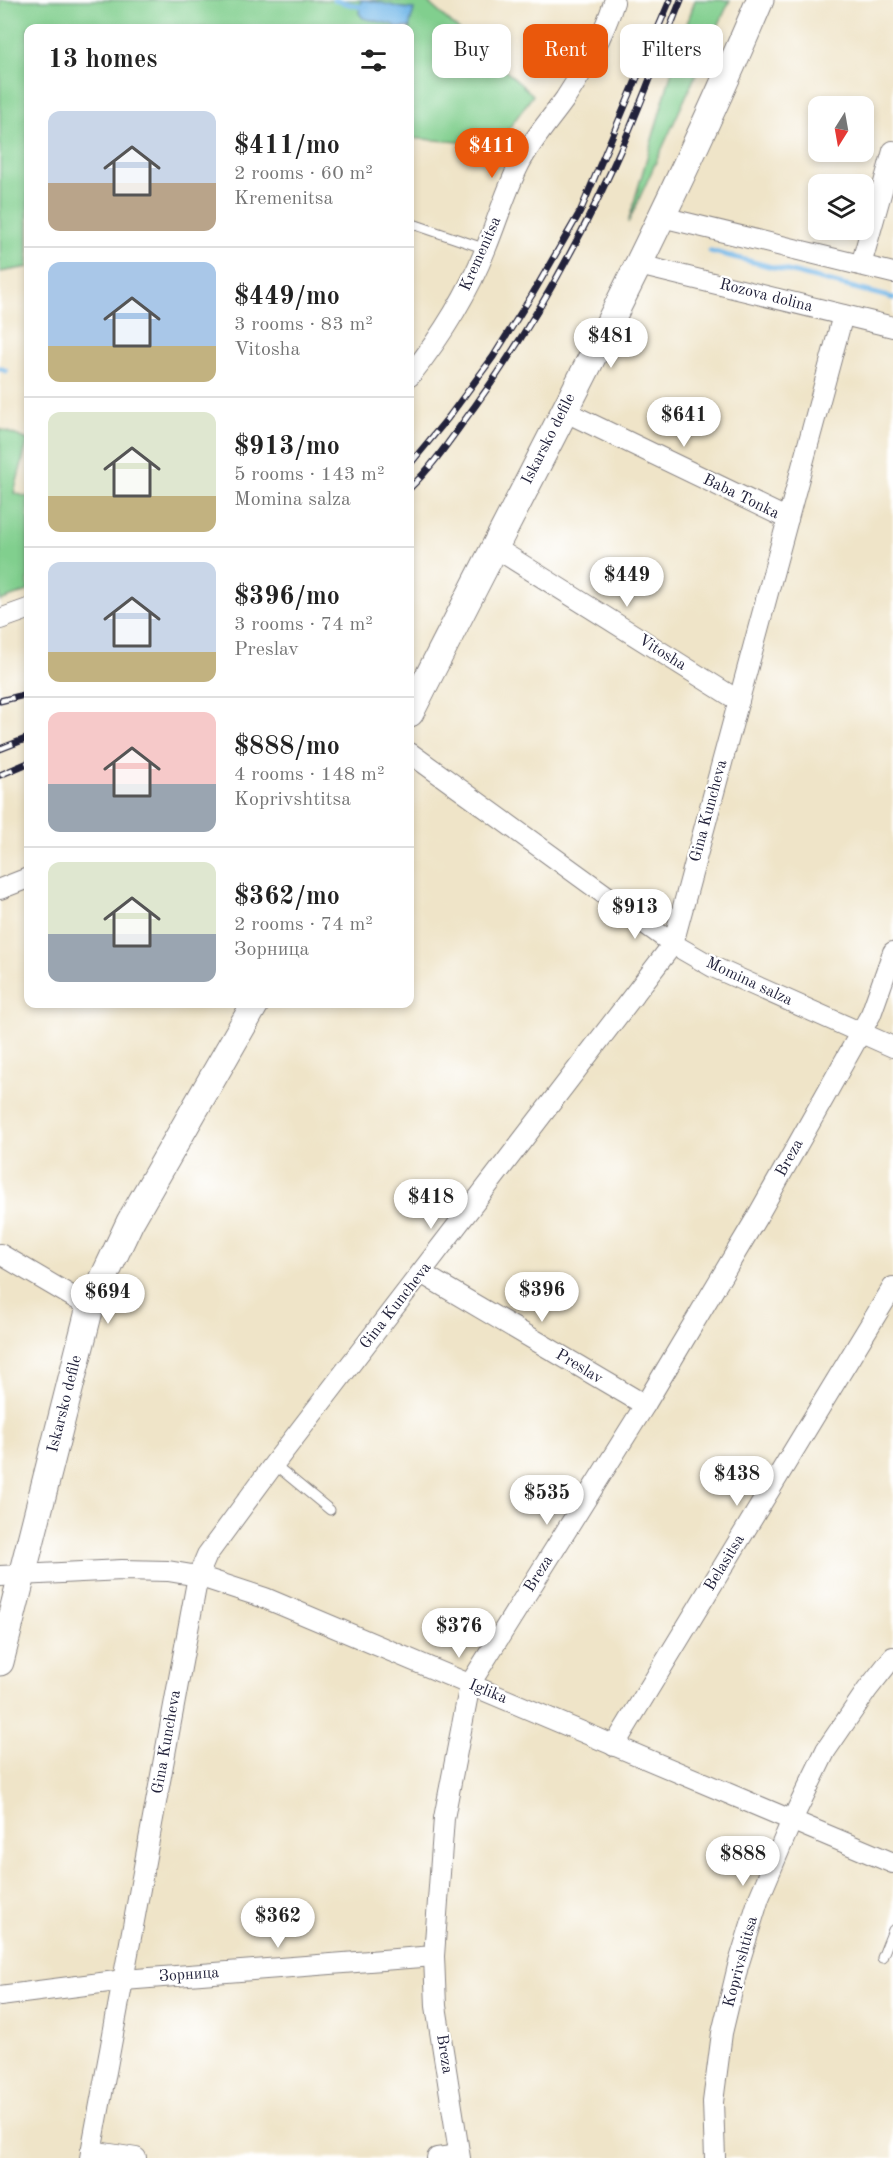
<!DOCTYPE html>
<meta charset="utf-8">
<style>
:root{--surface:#fff;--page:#f6f6f6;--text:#222;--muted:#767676;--line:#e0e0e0;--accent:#ea580c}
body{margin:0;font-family:"Old Standard TT",serif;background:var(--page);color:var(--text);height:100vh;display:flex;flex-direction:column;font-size:22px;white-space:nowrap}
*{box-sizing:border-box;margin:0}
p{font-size:20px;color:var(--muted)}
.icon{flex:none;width:33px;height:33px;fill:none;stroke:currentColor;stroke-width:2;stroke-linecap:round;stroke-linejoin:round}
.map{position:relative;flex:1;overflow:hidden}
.panel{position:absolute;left:24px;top:24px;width:390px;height:984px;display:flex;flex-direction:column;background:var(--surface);border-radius:12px;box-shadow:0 3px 9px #0003}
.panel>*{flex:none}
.banner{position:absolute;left:432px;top:24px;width:370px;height:54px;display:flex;gap:12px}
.needle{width:39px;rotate:191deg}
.controls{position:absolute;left:808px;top:96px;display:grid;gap:12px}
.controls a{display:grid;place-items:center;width:66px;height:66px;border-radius:12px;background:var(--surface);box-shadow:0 3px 9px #0003;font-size:30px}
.price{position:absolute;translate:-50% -51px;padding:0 14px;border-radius:21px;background:#fff;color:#222;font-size:20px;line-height:39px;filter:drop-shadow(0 2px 3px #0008)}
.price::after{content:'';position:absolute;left:50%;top:36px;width:18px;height:14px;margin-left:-9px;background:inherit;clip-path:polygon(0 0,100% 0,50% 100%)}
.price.active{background:var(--accent);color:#fff}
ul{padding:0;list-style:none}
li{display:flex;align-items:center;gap:18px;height:150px;padding:0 24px}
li+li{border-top:2px solid var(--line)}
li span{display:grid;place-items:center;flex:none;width:168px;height:120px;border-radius:12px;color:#555}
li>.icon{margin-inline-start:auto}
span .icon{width:72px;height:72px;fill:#fffc;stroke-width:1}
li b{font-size:26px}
h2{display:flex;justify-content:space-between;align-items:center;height:72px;padding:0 24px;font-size:26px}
.tag{padding:0 21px;border-radius:12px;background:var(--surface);box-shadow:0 3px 9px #0003;font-size:21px;line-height:54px}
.tag.active{background:var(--accent);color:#fff}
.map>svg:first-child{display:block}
.green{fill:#81cf8e;stroke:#527864;stroke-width:1.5}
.water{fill:#72b7e8;stroke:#4a6c92;stroke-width:1.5}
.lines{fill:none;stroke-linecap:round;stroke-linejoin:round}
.stream{stroke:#72b7e8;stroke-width:5}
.lane-casing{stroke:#888382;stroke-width:11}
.street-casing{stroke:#888382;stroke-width:22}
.secondary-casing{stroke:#888382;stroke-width:29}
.lane{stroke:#fff;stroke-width:9}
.street{stroke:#fff;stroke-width:20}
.secondary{stroke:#fff;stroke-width:27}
.rail-casing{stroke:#22223b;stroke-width:7}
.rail{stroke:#fff;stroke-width:4.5;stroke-dasharray:14;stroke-linecap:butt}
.labels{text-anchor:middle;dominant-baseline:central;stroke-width:4.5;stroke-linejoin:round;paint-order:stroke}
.street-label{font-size:16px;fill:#22223b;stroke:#fff}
</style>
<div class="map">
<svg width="893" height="2158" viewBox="0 0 893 2158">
<rect width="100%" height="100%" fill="#fff"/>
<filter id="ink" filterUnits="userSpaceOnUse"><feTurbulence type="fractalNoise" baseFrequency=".0167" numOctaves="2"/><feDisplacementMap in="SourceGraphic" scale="12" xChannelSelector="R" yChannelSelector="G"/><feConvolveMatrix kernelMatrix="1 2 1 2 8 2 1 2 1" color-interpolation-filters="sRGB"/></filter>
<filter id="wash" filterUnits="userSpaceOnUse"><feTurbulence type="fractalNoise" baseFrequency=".008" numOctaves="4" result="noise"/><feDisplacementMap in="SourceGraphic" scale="24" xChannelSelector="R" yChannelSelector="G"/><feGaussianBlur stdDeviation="1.35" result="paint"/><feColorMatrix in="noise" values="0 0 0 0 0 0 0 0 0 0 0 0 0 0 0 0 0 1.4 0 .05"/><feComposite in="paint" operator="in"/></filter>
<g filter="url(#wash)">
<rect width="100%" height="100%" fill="#efe4c8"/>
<g class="green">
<polygon points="0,0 425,0 533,95 497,145 410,138 410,28 28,28 28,267 0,272"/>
<polygon points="695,0 730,0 628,223 675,60"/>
<polygon points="0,429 28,440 14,493 28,497 28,591 0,601"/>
</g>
<path class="water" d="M361 0C380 0 395 9 414 9L409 28H397L394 25 363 18 359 13Z"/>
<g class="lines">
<g class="stream">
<polyline points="334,0 365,8"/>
<polyline points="710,251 893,298"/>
<polyline points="0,368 6,371"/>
</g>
</g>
</g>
<g filter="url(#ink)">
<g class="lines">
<defs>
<g id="lane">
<polyline points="410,223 486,249"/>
<polyline points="274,1464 330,1510"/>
<polyline points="882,1958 893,1930"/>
</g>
<g id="street">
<polyline points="662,217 893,273"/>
<polyline points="639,265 893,327"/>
<polyline points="861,265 893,151"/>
<path d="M410 376C440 338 468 294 486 248 498 219 506 190 520 163 532 140 550 120 565 99 585 68 603 37 614 2"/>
<polyline points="564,411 788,519"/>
<polyline points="494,547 739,701"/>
<polyline points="0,619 28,609"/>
<polyline points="410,753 673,944 713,967 893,1047"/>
<polyline points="0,889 28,878"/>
<polyline points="0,1254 90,1307"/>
<polyline points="421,1273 645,1405"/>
<polyline points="0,1576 122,1570 168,1571 198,1576 265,1598 893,1863"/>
<polyline points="614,1746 893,1287"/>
<polyline points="0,1996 124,1980 434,1956"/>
<polyline points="91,2151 136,2158"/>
<polyline points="90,2158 198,1576 207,1555 274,1464 673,944 843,315"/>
<polyline points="437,2158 459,2155"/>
<polyline points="460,2158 436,2006 434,1956 444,1818 470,1684 645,1405 757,1217 871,1014 893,952"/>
<polyline points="715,2158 713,2102 722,2033 738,1966 759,1898 792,1820 826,1750 867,1690 893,1657"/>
</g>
<g id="secondary">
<path d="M410 713C529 477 657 244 760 0"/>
<polyline points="0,1662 90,1307 130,1222 255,1004"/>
</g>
</defs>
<use href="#lane" class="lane-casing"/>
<use href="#street" class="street-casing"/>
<use href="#secondary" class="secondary-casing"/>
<use href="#lane" class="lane"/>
<use href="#street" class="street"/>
<use href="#secondary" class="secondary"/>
<defs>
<g id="rail">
<polyline points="410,464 448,418 493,357 532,295 580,212 670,0"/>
<path d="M410 488C435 464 454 434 475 406 535 323 584 234 625 140 645 94 662 47 681 0"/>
<polyline points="0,701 28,694"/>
<polyline points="0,749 28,738"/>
<polyline points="0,775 28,763"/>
</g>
</defs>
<use href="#rail" class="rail-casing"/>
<use href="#rail" class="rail"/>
</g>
</g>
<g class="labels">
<g class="street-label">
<text transform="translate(481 254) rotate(-66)">Kremenitsa</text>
<text transform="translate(766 296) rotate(14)">Rozova dolina</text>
<text transform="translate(549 439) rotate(-63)">Iskarsko defile</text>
<text transform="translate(741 497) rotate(26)">Baba Tonka</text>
<text transform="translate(662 653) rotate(32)">Vitosha</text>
<text transform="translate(709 811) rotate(-75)">Gina Kuncheva</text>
<text transform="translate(749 982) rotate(25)">Momina salza</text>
<text transform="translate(790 1158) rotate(-61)">Breza</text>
<text transform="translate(396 1306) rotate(-52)">Gina Kuncheva</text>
<text transform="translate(579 1367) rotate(31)">Preslav</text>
<text transform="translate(65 1404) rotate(-76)">Iskarsko defile</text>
<text transform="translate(725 1563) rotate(-59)">Belasitsa</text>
<text transform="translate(539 1574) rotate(-58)">Breza</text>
<text transform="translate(488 1692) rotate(23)">Iglika</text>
<text transform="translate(167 1742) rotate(-80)">Gina Kuncheva</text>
<text transform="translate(741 1962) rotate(-75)">Koprivshtitsa</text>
<text transform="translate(189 1975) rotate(-4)">Зорница</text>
<text transform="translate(444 2054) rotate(81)">Breza</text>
</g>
</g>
</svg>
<div class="controls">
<a><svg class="needle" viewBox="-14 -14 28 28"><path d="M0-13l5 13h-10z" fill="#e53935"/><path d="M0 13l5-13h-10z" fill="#767676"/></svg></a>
<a><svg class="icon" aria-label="layers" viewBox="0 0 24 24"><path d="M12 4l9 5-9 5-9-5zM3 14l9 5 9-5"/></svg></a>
</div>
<b class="price active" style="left:492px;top:179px">$411</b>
<b class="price" style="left:611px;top:369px">$481</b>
<b class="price" style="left:684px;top:448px">$641</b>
<b class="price" style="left:627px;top:608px">$449</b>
<b class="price" style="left:635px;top:940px">$913</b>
<b class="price" style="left:431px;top:1230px">$418</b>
<b class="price" style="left:542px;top:1323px">$396</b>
<b class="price" style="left:108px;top:1325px">$694</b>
<b class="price" style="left:737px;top:1507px">$438</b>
<b class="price" style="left:547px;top:1526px">$535</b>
<b class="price" style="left:459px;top:1659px">$376</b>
<b class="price" style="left:743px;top:1887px">$888</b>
<b class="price" style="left:278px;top:1949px">$362</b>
<div class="banner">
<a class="tag">Buy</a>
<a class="tag active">Rent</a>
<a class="tag">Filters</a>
</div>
<section class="panel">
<h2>13 homes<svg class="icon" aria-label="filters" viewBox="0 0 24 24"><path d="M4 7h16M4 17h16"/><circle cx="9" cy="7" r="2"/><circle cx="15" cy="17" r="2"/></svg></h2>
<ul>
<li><span style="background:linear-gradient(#c9d6e8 60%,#b9a48a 0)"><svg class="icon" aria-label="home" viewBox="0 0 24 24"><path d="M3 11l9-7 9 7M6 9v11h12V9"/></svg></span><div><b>$411/mo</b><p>2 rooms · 60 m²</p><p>Kremenitsa</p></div></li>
<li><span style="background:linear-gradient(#a9c7e8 70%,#c2b280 0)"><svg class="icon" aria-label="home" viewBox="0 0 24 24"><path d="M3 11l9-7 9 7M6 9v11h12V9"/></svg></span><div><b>$449/mo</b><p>3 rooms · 83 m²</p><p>Vitosha</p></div></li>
<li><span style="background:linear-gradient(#dfe7d0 70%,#c2b280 0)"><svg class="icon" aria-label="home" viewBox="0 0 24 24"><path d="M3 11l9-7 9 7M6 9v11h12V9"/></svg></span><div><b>$913/mo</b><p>5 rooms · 143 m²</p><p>Momina salza</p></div></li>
<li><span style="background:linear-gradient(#c9d6e8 75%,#c2b280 0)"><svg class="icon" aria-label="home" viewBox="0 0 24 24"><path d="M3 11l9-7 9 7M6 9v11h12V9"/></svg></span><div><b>$396/mo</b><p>3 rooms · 74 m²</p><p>Preslav</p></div></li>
<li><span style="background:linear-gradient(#f6c9c9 60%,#9aa5b1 0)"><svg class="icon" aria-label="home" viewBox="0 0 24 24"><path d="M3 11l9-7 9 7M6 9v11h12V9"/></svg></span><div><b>$888/mo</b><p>4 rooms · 148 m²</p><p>Koprivshtitsa</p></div></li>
<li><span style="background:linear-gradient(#dfe7d0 60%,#9aa5b1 0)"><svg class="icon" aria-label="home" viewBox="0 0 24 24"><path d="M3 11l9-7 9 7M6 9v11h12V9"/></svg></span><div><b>$362/mo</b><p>2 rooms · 74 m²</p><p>Зорница</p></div></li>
</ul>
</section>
</div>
